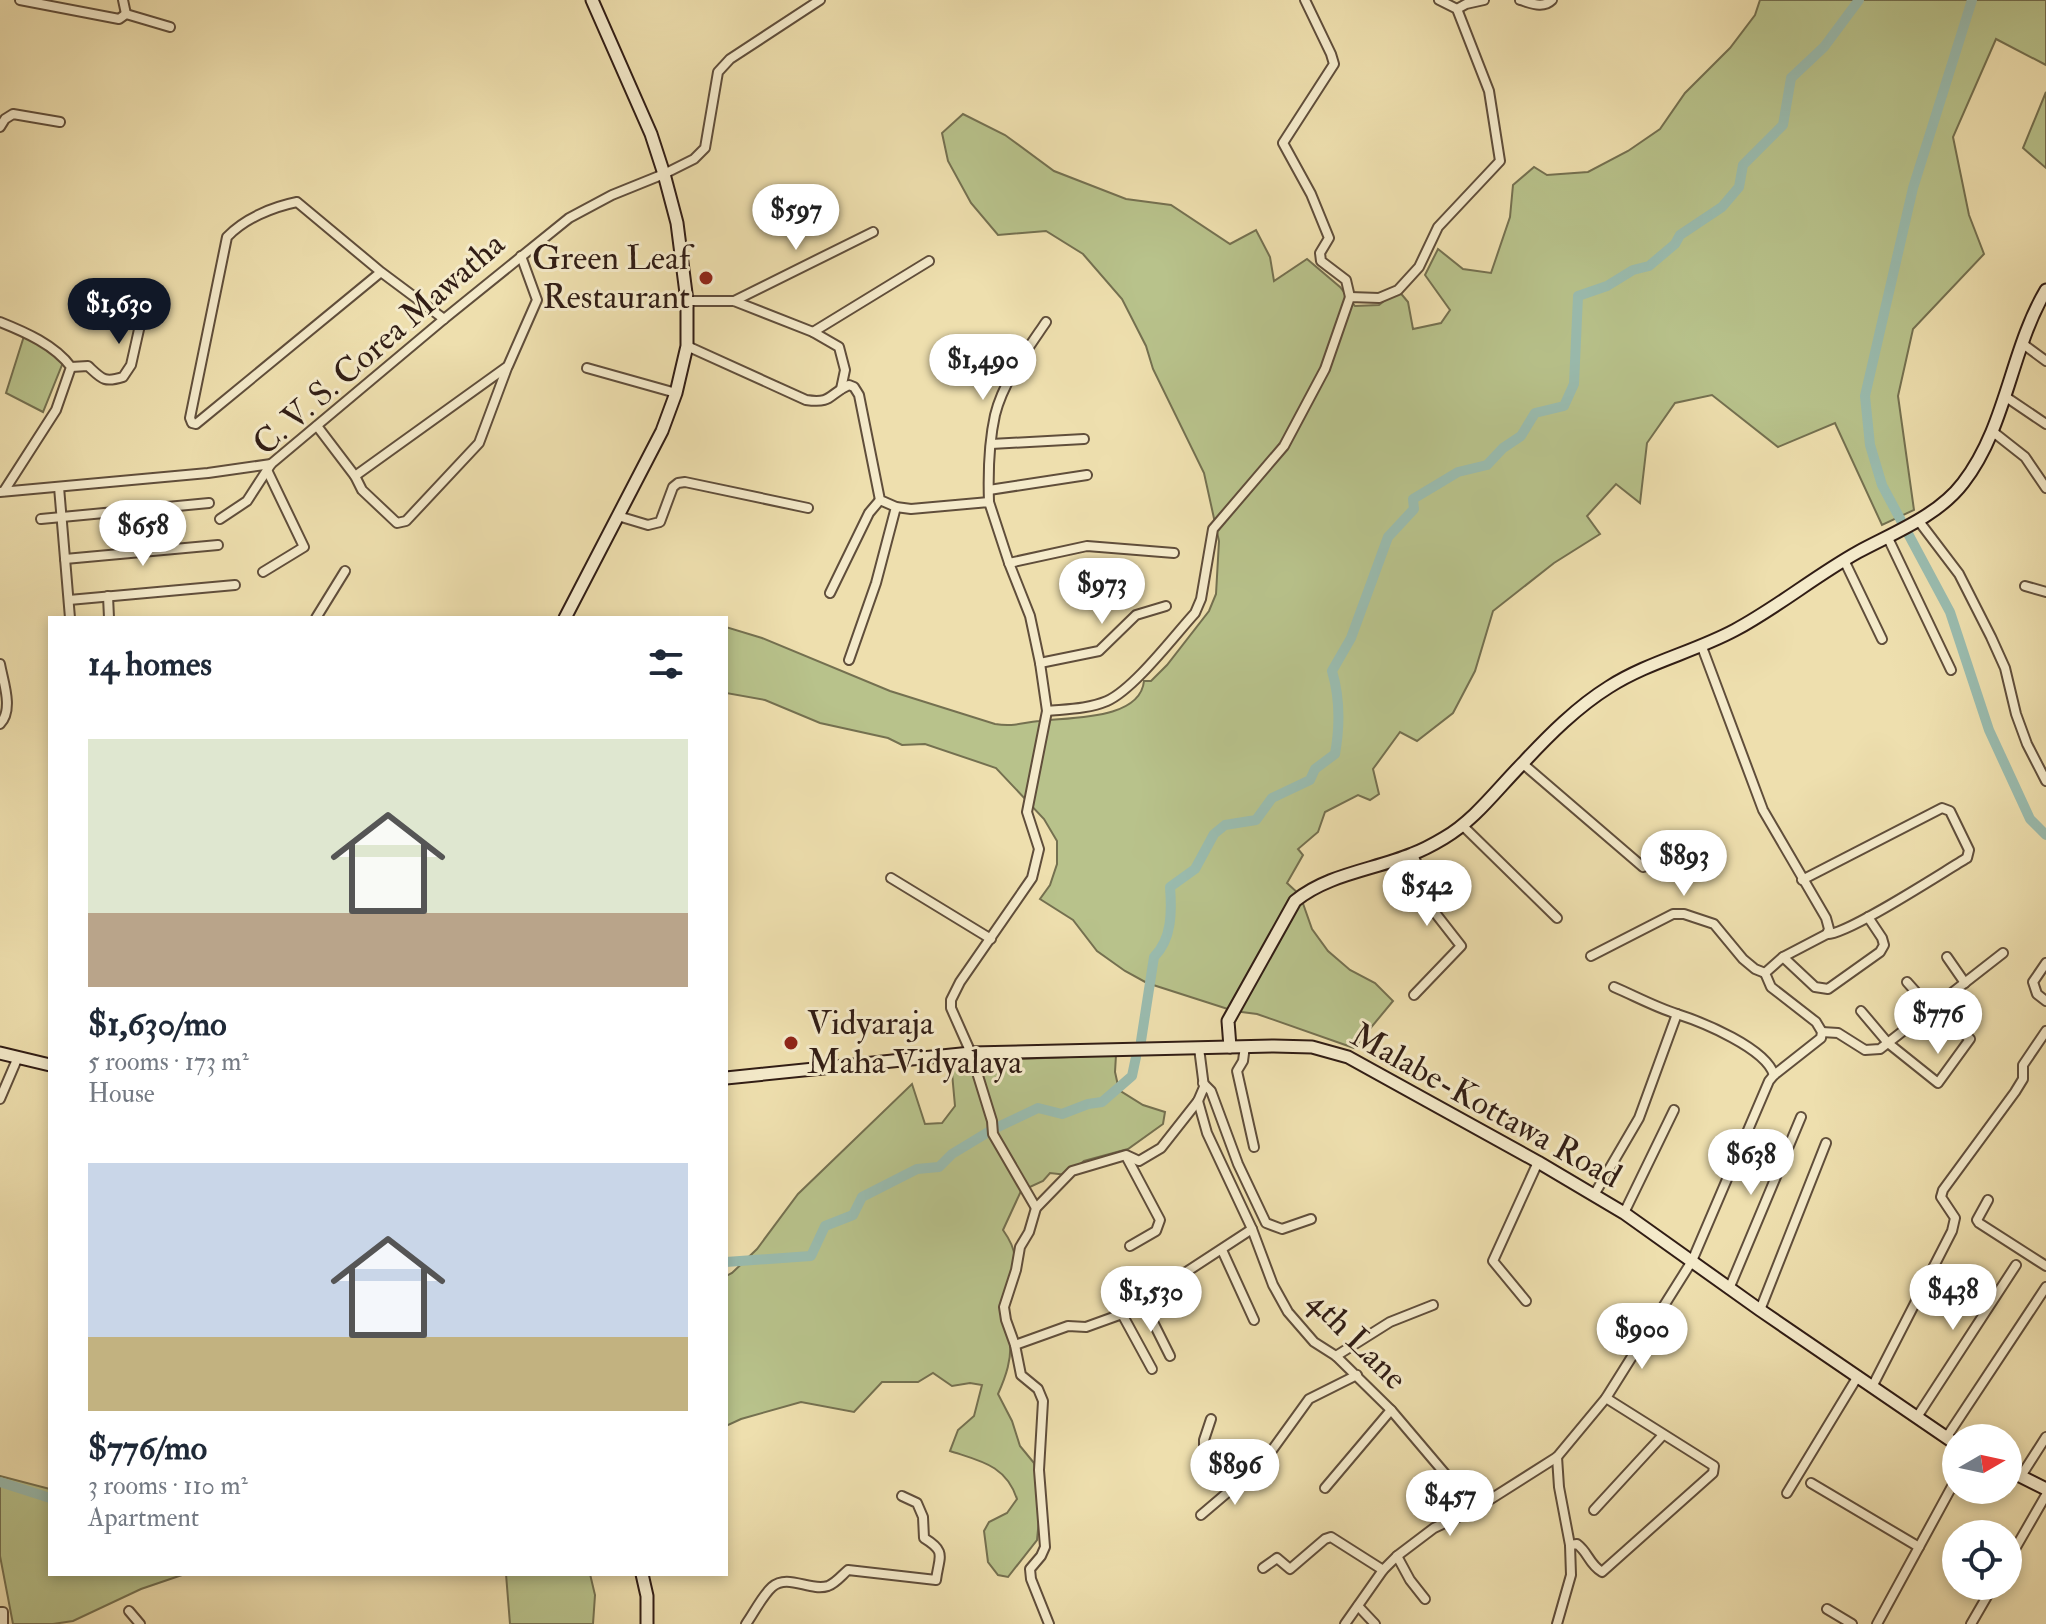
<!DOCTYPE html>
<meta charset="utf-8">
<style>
:root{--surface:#fff;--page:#f6f6f7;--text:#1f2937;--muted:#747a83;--accent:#111827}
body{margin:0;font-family:"IM FELL Double Pica",serif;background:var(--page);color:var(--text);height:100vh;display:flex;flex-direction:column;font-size:30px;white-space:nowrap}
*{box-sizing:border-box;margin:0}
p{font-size:26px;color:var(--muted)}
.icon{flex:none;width:44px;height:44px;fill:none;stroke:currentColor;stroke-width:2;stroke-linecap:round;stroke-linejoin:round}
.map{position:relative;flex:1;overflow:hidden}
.side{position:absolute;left:48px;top:616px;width:680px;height:960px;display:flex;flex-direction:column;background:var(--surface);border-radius:0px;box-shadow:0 4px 12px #0003}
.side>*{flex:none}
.needle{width:52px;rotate:81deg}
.tools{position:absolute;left:1942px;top:1424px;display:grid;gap:16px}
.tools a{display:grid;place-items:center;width:80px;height:80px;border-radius:50%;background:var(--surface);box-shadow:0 4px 12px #0003;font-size:40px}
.price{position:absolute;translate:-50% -68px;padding:0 18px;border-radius:28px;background:#fff;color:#222;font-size:26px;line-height:52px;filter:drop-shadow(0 2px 4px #0008)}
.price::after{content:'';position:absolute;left:50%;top:48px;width:24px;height:18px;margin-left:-12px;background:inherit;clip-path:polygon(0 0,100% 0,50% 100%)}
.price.selected{background:var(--accent);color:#fff}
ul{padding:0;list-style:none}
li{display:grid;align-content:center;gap:16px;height:424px;padding:0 40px}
li span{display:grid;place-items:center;height:248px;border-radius:0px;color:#555}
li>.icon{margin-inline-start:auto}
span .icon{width:144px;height:144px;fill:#fffc;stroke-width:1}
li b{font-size:34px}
h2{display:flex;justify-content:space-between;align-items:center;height:96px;padding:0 40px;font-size:34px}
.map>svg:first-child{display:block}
.green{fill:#b8c28b;stroke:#747050;stroke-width:2}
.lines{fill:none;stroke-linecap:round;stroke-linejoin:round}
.canal{stroke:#9abcaf;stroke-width:10}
.street-casing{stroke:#604e3b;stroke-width:12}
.secondary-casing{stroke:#311d15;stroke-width:15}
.street{stroke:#f4eaca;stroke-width:8}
.secondary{stroke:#f4eaca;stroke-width:11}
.poi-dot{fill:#8f2418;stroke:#f4eaca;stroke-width:3}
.labels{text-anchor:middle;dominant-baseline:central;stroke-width:6;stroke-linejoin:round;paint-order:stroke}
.poi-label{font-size:34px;fill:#311d15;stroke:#f4eaca;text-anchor:end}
.street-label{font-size:34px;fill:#311d15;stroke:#f4eaca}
</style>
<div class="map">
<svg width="2046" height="1624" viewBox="0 0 2046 1624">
<rect width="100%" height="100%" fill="#eedfae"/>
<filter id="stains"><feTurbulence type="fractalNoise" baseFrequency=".0025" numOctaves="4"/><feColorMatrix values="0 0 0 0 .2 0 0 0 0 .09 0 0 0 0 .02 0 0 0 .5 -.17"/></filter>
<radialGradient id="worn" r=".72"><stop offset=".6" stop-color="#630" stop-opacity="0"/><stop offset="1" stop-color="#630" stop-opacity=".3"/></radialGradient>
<g class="green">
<path d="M1760 0H2046V65L1996 39 1953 137 1969 215 1984 254 1913 329 1898 396 1914 510 1882 525 1835 423 1778 447 1712 395 1675 403 1647 443 1640 503 1616 484 1587 516 1600 534 1554 563 1493 611 1475 671 1453 713 1417 741 1400 732 1373 769 1379 794 1370 800 1358 795 1325 812 1318 832 1298 849 1303 855 1287 883 1300 895 1312 929 1328 951 1350 970 1375 983 1393 1001 1354 1048 1257 1014 1234 1011 1147 983 1125 971 1097 951 1073 920 1040 899 1050 885 1057 864V841L1044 819 996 768 925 744 902 745 888 738 820 723 765 700 726 693V627L762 638 890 691 995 724C1013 727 1021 723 1039 721 1067 717 1140 721 1144 681H1151L1167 665 1209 611 1216 594 1219 541 1204 473 1153 369 1146 346 1122 299 1083 254 1046 231 998 235 971 203 948 161 942 133 963 114 1005 135 1054 171 1126 199 1171 205 1230 244 1256 230 1270 257 1274 281 1307 259 1340 287 1355 306 1379 305 1398 290 1408 302 1413 329 1441 323 1450 310 1425 275 1438 249 1463 269 1491 273 1510 217 1513 185 1534 167 1547 175 1588 172 1628 151 1660 129 1685 93 1730 48 1755 15Z"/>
<polygon points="2046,92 2046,168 2023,148"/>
<polygon points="24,336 64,360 43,412 6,393"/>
<path d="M1116 1055 1115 1072 1119 1090 1143 1105 1165 1112 1163 1124 1128 1149 1084 1161 1067 1175 1050 1173 1043 1181 1021 1191 1003 1230C1027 1264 1007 1269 1003 1302 1001 1313 1009 1327 1010 1339 1012 1359 1006 1376 998 1394L1012 1421 1020 1446 1034 1463 1040 1509 1037 1540 1008 1577 998 1575 988 1562 984 1531 989 1522 1007 1513 1017 1499C1006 1465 980 1461 950 1451L958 1430 974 1416 982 1385 970 1383 952 1386 933 1373 918 1382H882L854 1412 801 1402 741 1419 726 1426V1276L732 1273 757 1249 798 1194 912 1084 925 1124 942 1123 955 1106 951 1062Z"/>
<polygon points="0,1476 50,1489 50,1574 185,1574 141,1589 73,1621 53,1624 13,1624 0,1556"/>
<polygon points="506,1574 590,1574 595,1595 593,1624 510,1624"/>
</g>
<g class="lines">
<g class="canal">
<polyline points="1972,0 1913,188 1865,396 1870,445 1882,485 1950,612 1989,730 2030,819 2046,835"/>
<path d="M1141 1041 1154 957C1172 939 1172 912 1170 887L1195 869 1214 834 1225 825 1256 820 1272 798 1310 780 1315 769 1335 754C1340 726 1340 698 1332 671L1351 638 1388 537 1414 509 1413 499 1458 472 1487 465 1503 448 1521 436 1535 413 1564 406 1574 384 1578 296 1607 286 1633 270 1649 266 1675 244 1680 235 1722 207 1739 187 1743 165 1783 125 1791 78 1824 47 1859 0"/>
<polyline points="998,1127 1038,1108 1062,1114 1088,1104 1102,1102 1132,1076 1136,1057"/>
<polyline points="726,1262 811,1256 825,1226 853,1215 862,1197 917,1169 939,1167 952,1154 990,1131"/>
<polyline points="0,1482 50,1498"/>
</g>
<defs>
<g id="street">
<polyline points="20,0 119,19 126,14 170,27"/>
<polyline points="123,0 126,14"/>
<polyline points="1305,0 1331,54 1334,64 1283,143 1311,194 1329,238 1320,253 1321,261 1346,280 1350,297"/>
<path d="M1520 0C1531 3 1543 9 1552 0"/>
<polyline points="1457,9 1466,4 1484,0"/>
<polyline points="0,127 5,119 13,114 60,122"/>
<path d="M381 272 196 424 192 423 190 418 227 237C244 219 272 207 297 202L381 272 444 319"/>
<polyline points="687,301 734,301 813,332 839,347 845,370 841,389"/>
<polyline points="734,301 873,232"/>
<path d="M0 322C25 332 55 345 71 367L56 410 4 491"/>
<polyline points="813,332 929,261"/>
<polyline points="2023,344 2046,361"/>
<path d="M687 346 806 400C833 404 828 394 849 385L854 387 859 395 880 500 896 507 911 509 989 502 1009 563 1030 616 1040 663 1047 711 1027 812 1039 849 1032 878 960 982 951 1000V1008L971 1053 992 1121 993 1134 1036 1208"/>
<path d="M71 367 88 366C102 379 104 383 123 377L131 365 149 285"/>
<polyline points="587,368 676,393"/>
<polyline points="2006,397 2046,424"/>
<polyline points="317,426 355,476 508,366 537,300 521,256"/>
<polyline points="1992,431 2025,457 2046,488"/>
<polyline points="991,444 1084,439"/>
<polyline points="355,476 362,490 397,523 406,521 479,443 507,368"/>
<polyline points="59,487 70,618"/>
<polyline points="989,490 1087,475"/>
<polyline points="0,492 208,473 271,464"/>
<path d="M989 502C988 473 989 442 995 415 1003 382 1027 350 1046 322"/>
<polyline points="618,516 648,525 660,522 673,487 678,483 685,482 808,508"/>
<polyline points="41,519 209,503"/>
<polyline points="220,519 247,501 271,464 444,319 569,218 612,195 664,174 694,159 705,148 718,72 730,59 820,0"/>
<polyline points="1918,520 1959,574 1991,637 2005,668 2016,714 2027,744 2046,781"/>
<polyline points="1887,536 1951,670"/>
<polyline points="65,559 218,545"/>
<polyline points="1844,560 1882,639"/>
<polyline points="1009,563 1087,546 1174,553"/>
<polyline points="263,572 304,547 267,470"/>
<polyline points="2025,586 2046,592"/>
<polyline points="830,593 869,513 880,500"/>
<polyline points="108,596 109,618"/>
<polyline points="69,600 235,585"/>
<polyline points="316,618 345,571"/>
<polyline points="1702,647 1763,810 1826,918 1829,929 1827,934"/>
<polyline points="849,660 876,583 896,507"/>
<polyline points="1040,663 1099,651 1136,615 1166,606"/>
<path d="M0 664C3 681 14 710 0 724"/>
<path d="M1047 711C1067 709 1088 709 1107 701 1134 689 1174 636 1195 613L1201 599 1213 529 1284 446 1325 369 1350 297 1379 298 1398 290 1419 267 1438 227 1500 161 1489 91 1457 9 1439 0"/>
<polyline points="1522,763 1643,867"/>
<polyline points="1462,825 1557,918"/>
<polyline points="1413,854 1436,914 1461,946 1414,995"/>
<polyline points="891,878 991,939"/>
<polyline points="1591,956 1673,914 1684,914 1714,924 1743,959 1755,969 1765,973"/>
<polyline points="1783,957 1815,987 1828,989 1880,952 1884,945 1882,938 1868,917"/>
<polyline points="1947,957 1965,983"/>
<polyline points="2046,963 2033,982 2037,994 2046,1001"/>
<path d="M1614 987C1635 996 1655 1007 1677 1014 1702 1022 1766 1048 1774 1075"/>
<polyline points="1861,1011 1888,1043 1938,1083 1970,1039 1931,1009 1907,982"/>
<polyline points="1822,1032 1838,1033 1865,1050 1880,1049 2003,953"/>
<polyline points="1245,1046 1243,1061 1237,1071 1254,1147"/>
<polyline points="1203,1083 1211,1091 1238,1164 1266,1223 1282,1229 1311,1219"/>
<polyline points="0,1099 18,1057"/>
<polyline points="1198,1101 1207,1133 1252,1229 1273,1285 1288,1312 1314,1342 1336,1356 1391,1410 1475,1509"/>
<polyline points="1126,1156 1160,1220 1156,1231 1130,1246"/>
<polyline points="1594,1195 1639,1118 1677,1014"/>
<polyline points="1988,1200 1977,1220 1979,1223 2046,1266"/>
<polyline points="1624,1213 1674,1110"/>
<polyline points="1222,1250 1254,1320"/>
<polyline points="1729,1289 1801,1117"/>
<polyline points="1142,1300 1170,1356"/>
<polyline points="1526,1301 1493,1261 1538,1162"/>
<polyline points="1760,1310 1826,1143"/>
<polyline points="1122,1314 1152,1369"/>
<polyline points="1015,1345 1068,1326 1086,1327 1122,1314 1252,1229"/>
<polyline points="1336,1356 1390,1322 1433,1305"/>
<polyline points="1872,1387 1952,1231 1955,1218 1941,1197 1943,1190 2015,1092 2023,1079 2023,1065 2046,1031"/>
<polyline points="1917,1417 2016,1265"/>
<path d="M1211 1419 1204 1440V1450C1222 1463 1235 1480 1257 1471L1309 1399 1357 1375"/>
<polyline points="1946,1438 2046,1287"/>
<polyline points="1557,1457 1559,1487 1570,1545 1571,1575 1557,1624"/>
<polyline points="2021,1476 2046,1437"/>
<polyline points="1811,1483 1919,1547"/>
<polyline points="1325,1488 1391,1410"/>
<polyline points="1787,1493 1858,1376"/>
<polyline points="1594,1510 1663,1435"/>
<polyline points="1201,1515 1248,1475"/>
<path d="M1570 1545 1577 1544C1589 1553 1588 1563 1602 1572L1713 1473 1714 1466 1606 1398"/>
<polyline points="1397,1556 1410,1580 1425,1599"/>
<polyline points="2008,1561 2046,1495"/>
<polyline points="1263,1568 1277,1558 1290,1569 1325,1539 1331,1537 1383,1570"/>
<polyline points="1358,1606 1375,1624"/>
<polyline points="1827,1609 1852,1624"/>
<polyline points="129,1611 140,1624"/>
<polyline points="0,1612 3,1612 3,1624"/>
<path d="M746 1624C754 1613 762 1596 772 1587 788 1573 810 1592 828 1586 836 1583 842 1575 848 1570L936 1580C939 1556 947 1552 924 1538L923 1517 917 1503 902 1496"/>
<polyline points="1049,1624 1031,1579 1030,1569 1041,1556 1045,1547 1039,1470 1043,1401 1038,1389 1021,1375 1015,1345 1006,1320 1004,1307 1016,1270 1020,1247 1029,1232 1036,1208 1072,1171 1126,1155 1139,1161 1161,1148 1198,1101 1204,1087 1199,1048"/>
<path d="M1345 1624 1383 1570 1397 1556 1434 1528 1475 1509 1557 1457 1606 1398 1692 1261 1769 1081 1774 1075 1821 1038 1822 1032 1816 1022 1771 987 1765 973 1783 957 1827 934C1847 935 1943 872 1967 858L1969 850 1950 811 1942 808 1802 880"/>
<polyline points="1877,1624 1956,1479"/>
<polyline points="1971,1624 1993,1586"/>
</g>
<g id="secondary">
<polyline points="565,618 662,431 676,393 687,346 687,301 677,223 664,174 651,134 592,0"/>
<path d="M1230 1047 1228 1021 1295 901C1328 874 1373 870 1412 854 1423 850 1434 844 1444 838 1475 820 1498 788 1523 763 1549 735 1577 707 1609 687 1648 662 1694 652 1735 630 1778 607 1815 576 1858 552 1893 533 1938 516 1963 483 2007 426 2010 351 2046 290"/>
<polyline points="0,1053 50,1065"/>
<polyline points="726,1078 971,1053 1274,1046 1312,1047 1348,1057 1538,1162 1624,1213 1760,1310 1956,1444"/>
<polyline points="2008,1470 2046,1489"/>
<polyline points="642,1574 647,1596 647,1624"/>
</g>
</defs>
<use href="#street" class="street-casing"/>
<use href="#secondary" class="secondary-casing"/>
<use href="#street" class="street"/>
<use href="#secondary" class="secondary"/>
</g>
<g class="poi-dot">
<circle cx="706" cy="278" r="8"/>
<circle cx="791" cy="1043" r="8"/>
</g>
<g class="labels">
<g class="poi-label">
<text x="690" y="258">Green Leaf<tspan x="690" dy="39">Restaurant</tspan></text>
<text x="807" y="1023" text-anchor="start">Vidyaraja<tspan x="807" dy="39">Maha Vidyalaya</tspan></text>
</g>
<g class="street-label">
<text transform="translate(379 344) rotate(-41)">C. V. S. Corea Mawatha</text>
<text transform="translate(1486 1106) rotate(29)">Malabe-Kottawa Road</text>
<text transform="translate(1357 1340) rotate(45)">4th Lane</text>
</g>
</g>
<rect width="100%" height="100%" filter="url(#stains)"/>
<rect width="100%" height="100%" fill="url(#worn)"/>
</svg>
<div class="tools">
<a><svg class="needle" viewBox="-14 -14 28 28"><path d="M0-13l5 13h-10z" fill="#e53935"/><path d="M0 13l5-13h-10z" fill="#747a83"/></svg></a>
<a><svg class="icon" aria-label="locate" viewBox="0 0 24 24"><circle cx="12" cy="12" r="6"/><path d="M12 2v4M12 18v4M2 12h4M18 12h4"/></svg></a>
</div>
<b class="price" style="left:796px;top:252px">$597</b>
<b class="price selected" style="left:119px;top:346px">$1,630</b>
<b class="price" style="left:983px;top:402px">$1,490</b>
<b class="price" style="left:143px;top:568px">$658</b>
<b class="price" style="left:1102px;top:626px">$973</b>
<b class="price" style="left:1684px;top:898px">$893</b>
<b class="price" style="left:1427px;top:928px">$542</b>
<b class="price" style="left:1938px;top:1056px">$776</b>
<b class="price" style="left:1751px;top:1197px">$638</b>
<b class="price" style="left:1953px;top:1332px">$438</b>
<b class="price" style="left:1151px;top:1334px">$1,530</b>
<b class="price" style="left:1642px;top:1371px">$900</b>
<b class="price" style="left:1235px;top:1507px">$896</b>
<b class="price" style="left:1450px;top:1538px">$457</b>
<section class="side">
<h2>14 homes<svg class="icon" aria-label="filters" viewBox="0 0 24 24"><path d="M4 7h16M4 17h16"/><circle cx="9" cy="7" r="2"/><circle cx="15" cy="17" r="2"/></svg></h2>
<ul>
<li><span style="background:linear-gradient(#dfe7d0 70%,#b9a48a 0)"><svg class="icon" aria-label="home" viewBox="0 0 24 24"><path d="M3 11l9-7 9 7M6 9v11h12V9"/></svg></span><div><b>$1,630/mo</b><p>5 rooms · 173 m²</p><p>House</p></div></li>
<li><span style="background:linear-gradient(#c9d6e8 70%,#c2b280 0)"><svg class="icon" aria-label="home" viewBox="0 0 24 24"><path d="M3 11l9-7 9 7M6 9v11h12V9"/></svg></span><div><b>$776/mo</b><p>3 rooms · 110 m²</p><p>Apartment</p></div></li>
</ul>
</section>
</div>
